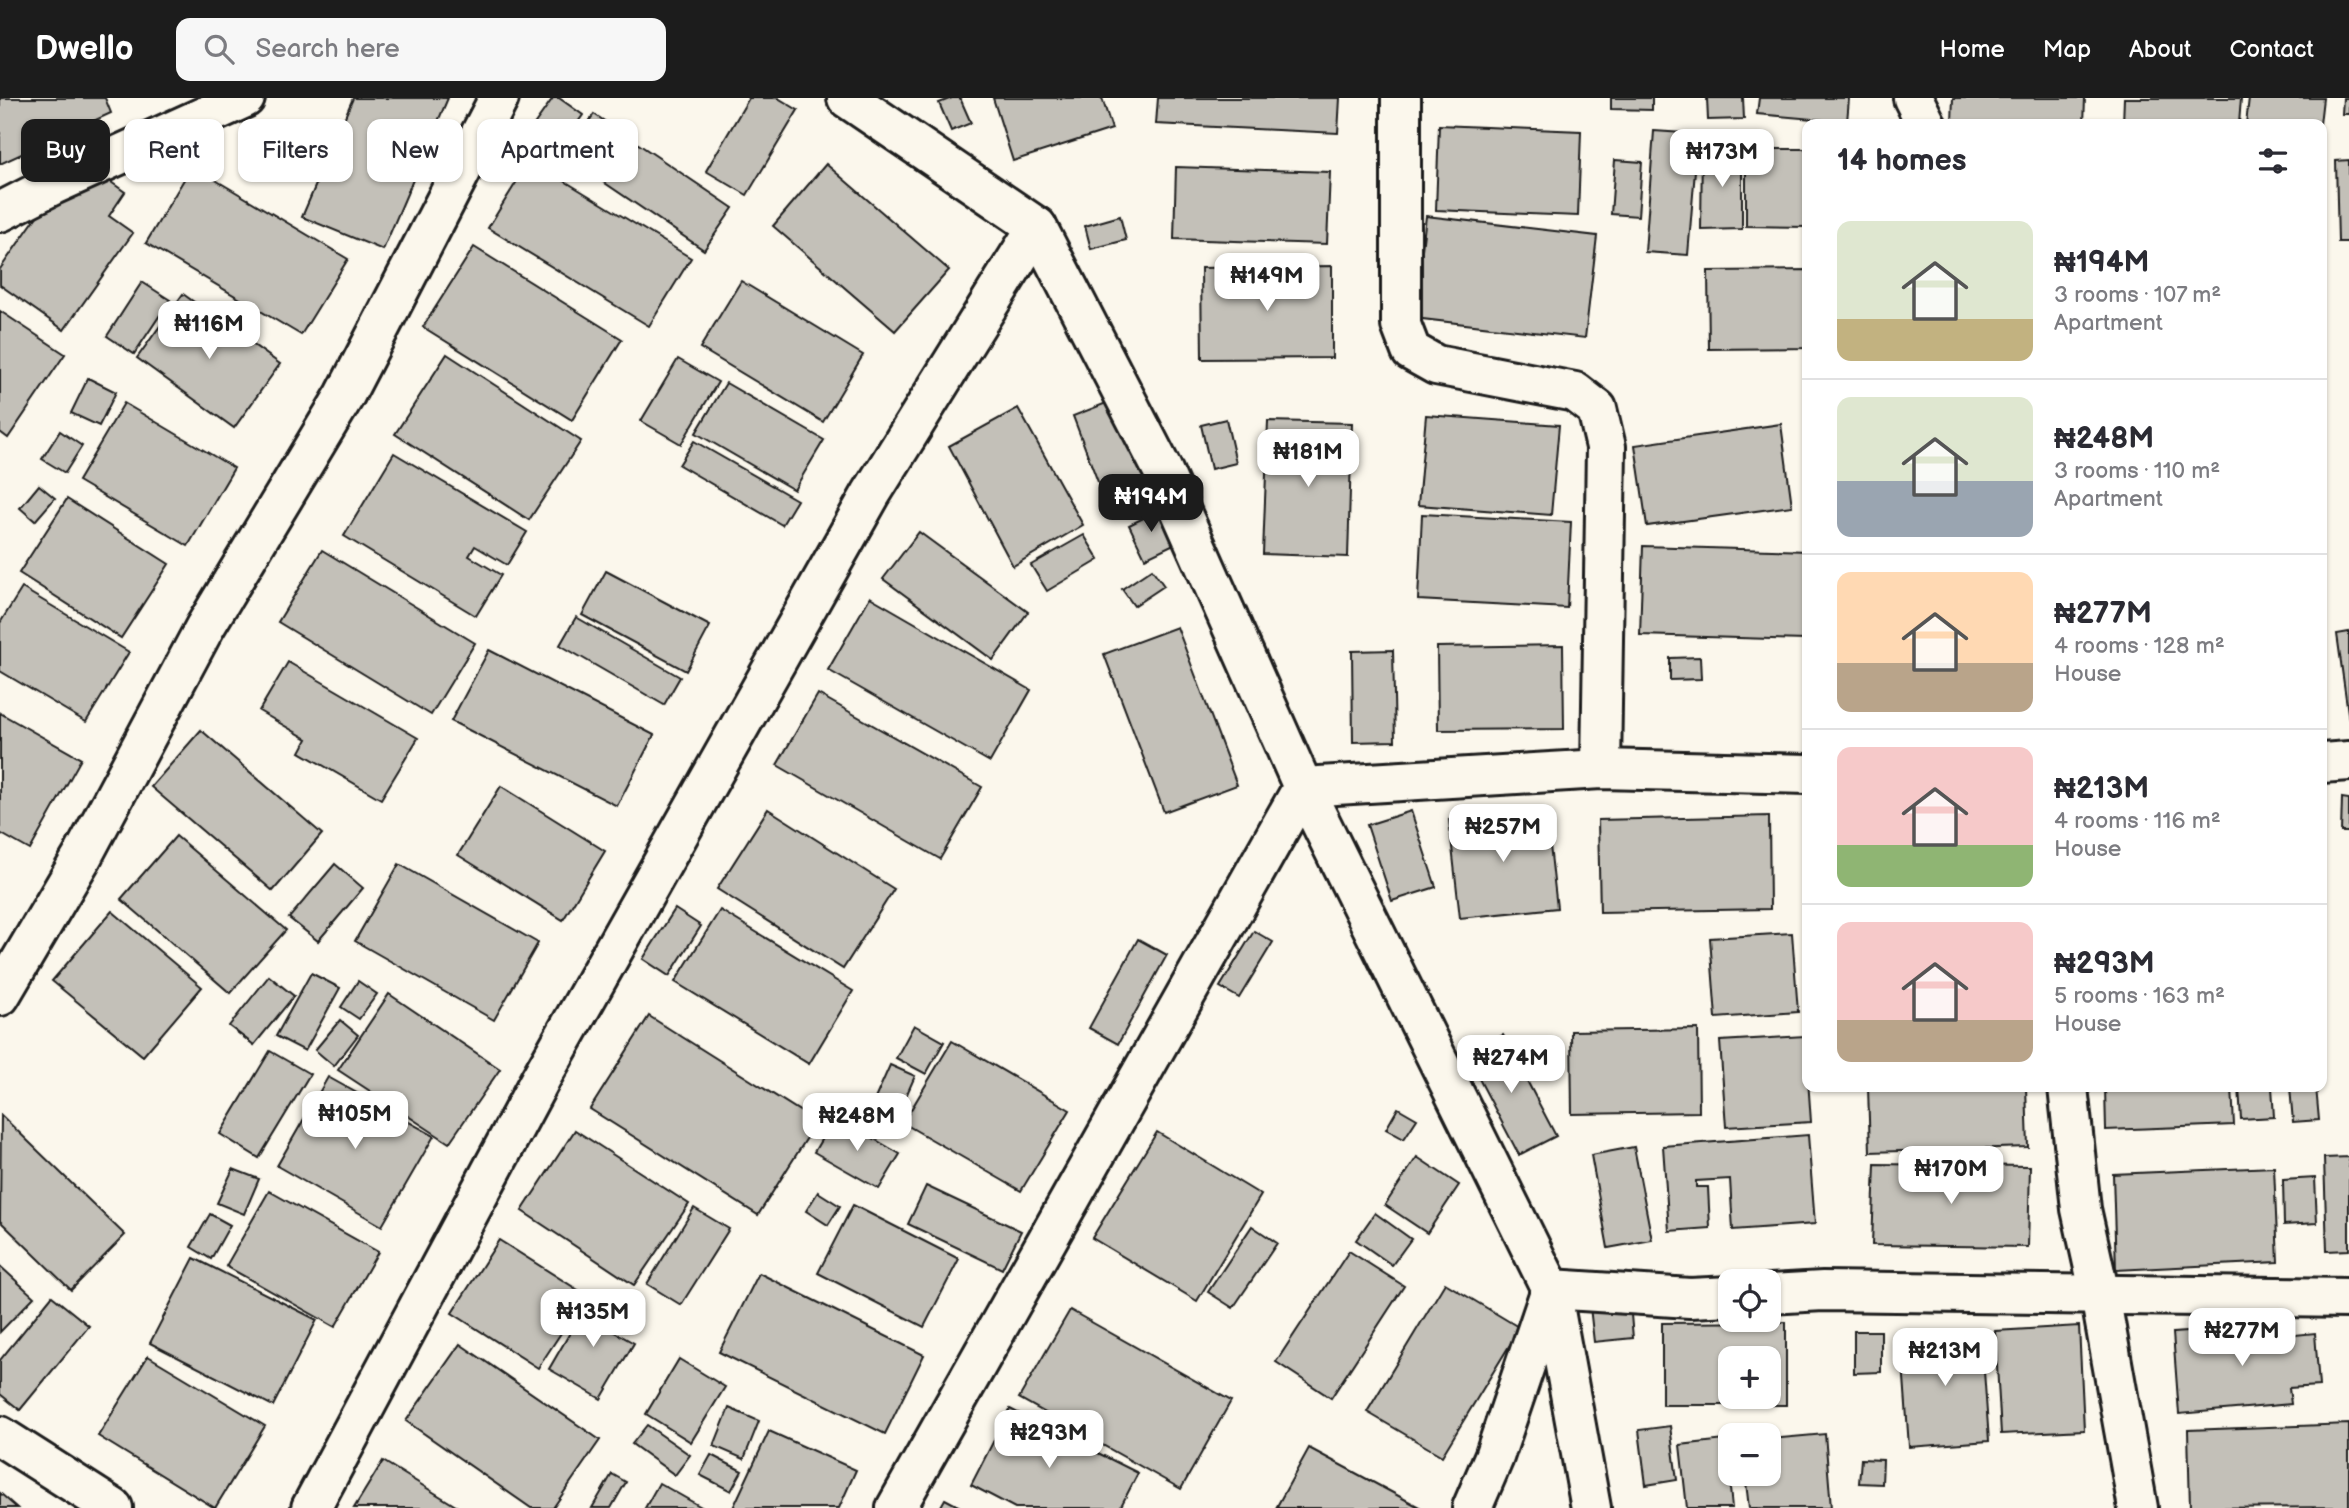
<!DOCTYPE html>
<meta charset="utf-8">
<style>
:root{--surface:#fff;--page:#f7f7f7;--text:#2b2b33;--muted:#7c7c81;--line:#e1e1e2;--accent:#1c1c1c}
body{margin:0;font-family:"Balsamiq Sans",sans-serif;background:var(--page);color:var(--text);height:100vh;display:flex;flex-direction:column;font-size:26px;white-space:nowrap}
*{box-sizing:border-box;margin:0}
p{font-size:23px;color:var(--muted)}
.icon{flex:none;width:38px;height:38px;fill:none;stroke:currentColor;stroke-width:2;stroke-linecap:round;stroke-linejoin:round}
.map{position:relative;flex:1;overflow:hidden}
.drawer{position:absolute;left:1802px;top:21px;width:525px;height:973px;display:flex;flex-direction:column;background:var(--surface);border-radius:14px;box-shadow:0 2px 5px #0004}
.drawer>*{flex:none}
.hud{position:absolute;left:21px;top:21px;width:665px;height:63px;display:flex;gap:14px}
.tools{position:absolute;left:1718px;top:1171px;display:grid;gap:14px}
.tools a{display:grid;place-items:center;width:63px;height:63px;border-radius:14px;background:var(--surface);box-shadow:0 2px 5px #0004;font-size:35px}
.price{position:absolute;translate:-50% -60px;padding:0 16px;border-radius:14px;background:#fff;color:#222;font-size:23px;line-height:46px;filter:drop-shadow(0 2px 4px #0008)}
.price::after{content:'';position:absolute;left:50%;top:42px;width:21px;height:16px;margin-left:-10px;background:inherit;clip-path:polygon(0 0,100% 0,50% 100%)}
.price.on{background:var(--accent);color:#fff}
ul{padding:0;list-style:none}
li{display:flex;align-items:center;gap:21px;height:175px;padding:0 35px}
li+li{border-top:2px solid var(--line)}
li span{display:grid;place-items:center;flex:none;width:196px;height:140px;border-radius:14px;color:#555}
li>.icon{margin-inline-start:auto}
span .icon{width:84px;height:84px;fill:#fffc;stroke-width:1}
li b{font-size:30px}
h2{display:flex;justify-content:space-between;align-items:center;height:84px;padding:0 35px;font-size:30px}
.chip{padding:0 24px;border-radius:14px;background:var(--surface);box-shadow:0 2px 5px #0004;font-size:24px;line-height:63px}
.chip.on{background:var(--accent);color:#fff}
header{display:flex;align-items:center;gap:42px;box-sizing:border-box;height:98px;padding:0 35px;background:var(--accent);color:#fff}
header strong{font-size:33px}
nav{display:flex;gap:38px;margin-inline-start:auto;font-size:24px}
.search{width:490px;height:63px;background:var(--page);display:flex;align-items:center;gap:18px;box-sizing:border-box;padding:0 24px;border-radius:14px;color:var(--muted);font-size:26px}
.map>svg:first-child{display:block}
.building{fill:#c3c0b8;stroke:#1c1c1c;stroke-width:2;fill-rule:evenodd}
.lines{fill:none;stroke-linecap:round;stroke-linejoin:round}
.minor-casing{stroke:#1c1c1c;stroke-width:44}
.minor{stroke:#fbf7ec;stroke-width:38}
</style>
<header>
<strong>Dwello</strong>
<div class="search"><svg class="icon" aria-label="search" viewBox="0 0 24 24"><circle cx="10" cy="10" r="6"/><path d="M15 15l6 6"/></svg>Search here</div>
<nav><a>Home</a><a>Map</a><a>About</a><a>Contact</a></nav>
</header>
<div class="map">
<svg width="2349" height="1410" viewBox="0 0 2349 1410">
<rect width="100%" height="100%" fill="#fbf7ec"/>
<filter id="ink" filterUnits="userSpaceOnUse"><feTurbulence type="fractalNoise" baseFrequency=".0143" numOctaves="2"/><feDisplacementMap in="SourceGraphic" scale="14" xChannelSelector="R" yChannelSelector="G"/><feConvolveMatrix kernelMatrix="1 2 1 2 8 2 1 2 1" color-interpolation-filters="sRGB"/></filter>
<g filter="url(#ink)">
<g class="building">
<polygon points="0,0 105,0 111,15 0,66"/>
<polygon points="353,0 448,0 383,152 302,119"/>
<polygon points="553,0 559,0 583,17 556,55 528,35"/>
<polygon points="749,0 778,0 798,12 747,97 706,73"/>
<polygon points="952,0 960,0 971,25 951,33 939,5"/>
<polygon points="993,0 1102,0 1112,31 1013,63"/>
<polygon points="1158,0 1340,0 1338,35 1156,26"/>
<polygon points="1611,0 1652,0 1652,12 1611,11"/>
<polygon points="1707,0 1743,0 1744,21 1708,22"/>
<polygon points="1759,0 1849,0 1847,24 1757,16"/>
<polygon points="1953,0 2085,0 2084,26 1952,24"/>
<polygon points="2124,0 2241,0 2239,26 2123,26"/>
<polygon points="2249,0 2323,0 2320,26 2246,26"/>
<polygon points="2343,0 2349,0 2349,16 2342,16"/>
<polygon points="594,16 733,110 704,152 565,58"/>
<polygon points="1439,27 1581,33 1578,118 1436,112"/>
<polygon points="1654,33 1698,36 1688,157 1645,154"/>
<polygon points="1702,51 1742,51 1742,131 1701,132"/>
<polygon points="1746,51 1808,51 1808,129 1746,128"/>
<polygon points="530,62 691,160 649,228 488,130"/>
<polygon points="1615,62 1642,64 1638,118 1611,116"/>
<polygon points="2349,62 2349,144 2338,144 2336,63"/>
<polygon points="826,66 949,172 895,233 773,128"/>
<polygon points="192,68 348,161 301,237 146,145"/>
<polygon points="1176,69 1330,74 1327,146 1174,141"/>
<polygon points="94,72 125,94 109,118 133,135 64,232 0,187 0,171 59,87"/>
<polygon points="1120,118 1126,142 1091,151 1085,128"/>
<polygon points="1426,118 1597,138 1585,240 1414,220"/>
<polygon points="474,149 622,241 572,322 423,229"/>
<polygon points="1332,168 1332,260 1202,261 1201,170"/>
<polygon points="1808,172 1808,250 1709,251 1708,173"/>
<polygon points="741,183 863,257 823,324 700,250"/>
<polygon points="142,184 170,202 134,256 107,238"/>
<polygon points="183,196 280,266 234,330 137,260"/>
<polygon points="0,213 65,256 8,340 0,334"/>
<polygon points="447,256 581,343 529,422 395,336"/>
<polygon points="678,261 718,284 681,346 641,323"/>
<polygon points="88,280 116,294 99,328 71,315"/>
<polygon points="726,285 824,342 794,392 696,335"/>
<polygon points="1114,302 1151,398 1109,413 1073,318"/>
<polygon points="124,305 234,370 188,448 78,383"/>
<polygon points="1018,310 1083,427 1013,468 949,348"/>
<polygon points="1426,317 1559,327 1551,417 1418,407"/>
<polygon points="1226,321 1236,365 1211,371 1201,327"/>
<polygon points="1268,323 1352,325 1348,459 1263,456"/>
<polygon points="1781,326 1792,408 1647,428 1635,347"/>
<polygon points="60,333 82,348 65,375 42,361"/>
<polygon points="694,343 797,402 782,427 679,367"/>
<polygon points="394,355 527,434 507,467 475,448 469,458 501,477 476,518 344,438"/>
<polygon points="39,387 55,400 35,423 20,410"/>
<polygon points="67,401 169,466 121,540 19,475"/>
<polygon points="1158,413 1174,446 1145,460 1129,427"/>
<polygon points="1422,416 1571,424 1567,510 1418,502"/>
<polygon points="919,434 1028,514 993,562 883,481"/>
<polygon points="1084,437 1099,462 1047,493 1031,467"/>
<polygon points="1643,448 1808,453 1806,542 1640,537"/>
<polygon points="322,452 475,545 431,617 278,524"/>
<polygon points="1152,471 1164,488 1134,508 1122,491"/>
<polygon points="606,473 710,528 686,573 582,517"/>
<polygon points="22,490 129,554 86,624 0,573 0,525"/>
<polygon points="870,499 1031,592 990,664 828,572"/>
<polygon points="576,519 680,579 664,607 560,547"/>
<polygon points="1177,529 1237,687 1164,714 1104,556"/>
<polygon points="2349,534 2349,622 2337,536"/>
<polygon points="1563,547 1564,631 1438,632 1437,549"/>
<polygon points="489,552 654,637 617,708 451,623"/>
<polygon points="1393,552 1395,643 1353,644 1352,553"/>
<polygon points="1700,559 1701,581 1670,582 1670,560"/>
<polygon points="288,564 418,640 381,701 300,654 307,641 259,613"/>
<polygon points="818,596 982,689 940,761 777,667"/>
<polygon points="0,615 81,661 30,752 0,735"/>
<polygon points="201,632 322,736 273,793 151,689"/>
<polygon points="501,688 605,753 563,822 458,757"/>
<polygon points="2342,700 2349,701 2349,734 2341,734"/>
<polygon points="768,711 894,791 843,871 717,791"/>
<polygon points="1546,712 1557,810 1460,820 1449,722"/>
<polygon points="1411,713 1436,789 1392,803 1367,727"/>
<polygon points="1769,718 1770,811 1600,814 1598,722"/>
<polygon points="176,738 286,832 230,895 121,801"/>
<polygon points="335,766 363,790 318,843 289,820"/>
<polygon points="399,766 538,845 494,922 355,843"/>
<polygon points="675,811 701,828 669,878 643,861"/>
<polygon points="720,812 853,893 809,966 675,884"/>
<polygon points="112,813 202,889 143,958 52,883"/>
<polygon points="1254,833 1273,844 1239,900 1220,889"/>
<polygon points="1792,835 1798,914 1716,920 1710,840"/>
<polygon points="1138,841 1167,857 1118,946 1089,930"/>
<polygon points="311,875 340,890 305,953 276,938"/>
<polygon points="269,878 294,898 254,947 229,928"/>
<polygon points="358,883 377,896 359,921 341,909"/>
<polygon points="389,896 500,971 449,1045 338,972"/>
<polygon points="649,918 817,1024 758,1117 590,1011"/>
<polygon points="340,922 358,937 334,968 315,952"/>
<polygon points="914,927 944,944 926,976 896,960"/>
<polygon points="1698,931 1699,1014 1572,1016 1571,933"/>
<polygon points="1503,937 1556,1038 1519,1057 1466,956"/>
<polygon points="1805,938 1811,1024 1726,1029 1720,943"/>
<polygon points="952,943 1070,1012 1021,1093 903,1025"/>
<polygon points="270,953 310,976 259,1060 220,1036"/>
<polygon points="890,967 915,978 899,1014 874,1003"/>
<polygon points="328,979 434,1038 382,1128 277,1068"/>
<polygon points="1868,989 2026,989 2028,1049 1870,1054"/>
<polygon points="2105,989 2232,989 2234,1027 2106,1032"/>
<polygon points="2239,989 2272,989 2274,1019 2241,1021"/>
<polygon points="2290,989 2316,989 2319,1022 2293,1024"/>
<polygon points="1398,1010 1417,1021 1404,1041 1386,1031"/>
<polygon points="1,1017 125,1137 71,1192 0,1123"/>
<polygon points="835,1018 900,1056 879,1091 814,1054"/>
<polygon points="575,1032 689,1106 634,1187 522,1113"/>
<polygon points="1157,1034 1261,1097 1197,1203 1092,1140"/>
<polygon points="1808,1037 1815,1126 1733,1132 1730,1081 1696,1083 1696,1089 1708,1089 1710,1130 1669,1133 1663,1048"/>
<polygon points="1634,1049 1652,1142 1608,1150 1591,1057"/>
<polygon points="1417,1059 1459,1087 1427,1135 1385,1107"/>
<polygon points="2349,1059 2349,1152 2327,1153 2324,1060"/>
<polygon points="1875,1066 2030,1068 2028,1149 1872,1147"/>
<polygon points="2274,1069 2278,1164 2116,1172 2113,1076"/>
<polygon points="233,1071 259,1081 244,1116 217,1105"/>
<polygon points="2315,1080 2317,1125 2284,1127 2283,1082"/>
<polygon points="926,1088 1021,1133 1002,1171 908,1126"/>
<polygon points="269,1093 378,1154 335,1229 226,1168"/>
<polygon points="818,1094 840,1108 828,1127 806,1113"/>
<polygon points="853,1107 959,1161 924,1229 818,1175"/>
<polygon points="694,1110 729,1131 681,1207 647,1186"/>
<polygon points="1375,1115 1411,1141 1392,1167 1356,1142"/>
<polygon points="210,1116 230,1127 211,1161 191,1149"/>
<polygon points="1252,1128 1277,1145 1233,1210 1208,1194"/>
<polygon points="499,1142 586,1197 538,1270 452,1215"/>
<polygon points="1349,1153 1404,1188 1331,1300 1276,1264"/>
<polygon points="194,1160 317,1222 273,1308 150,1245"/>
<polygon points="0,1168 34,1199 0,1234"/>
<polygon points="759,1175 924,1257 885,1336 719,1254"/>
<polygon points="1445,1185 1520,1230 1442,1358 1367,1314"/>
<polygon points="593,1195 622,1211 611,1232 634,1245 601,1301 549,1271"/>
<polygon points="52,1198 89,1228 20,1312 0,1296 0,1262"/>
<polygon points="1630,1205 1633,1240 1594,1244 1590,1209"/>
<polygon points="1070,1212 1231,1303 1181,1391 1019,1300"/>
<path d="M1786 1224V1307H1662V1225ZM1731 1260H1769V1298H1731Z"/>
<polygon points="2285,1227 2285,1238 2315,1235 2319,1288 2289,1290 2291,1306 2179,1316 2173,1235"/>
<polygon points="2079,1228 2084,1332 2001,1336 1995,1233"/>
<polygon points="1981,1231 1989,1343 1909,1349 1901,1237"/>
<polygon points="1854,1233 1881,1233 1881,1274 1854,1275"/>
<polygon points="460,1246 600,1342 553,1410 531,1410 406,1323"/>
<polygon points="148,1258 265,1328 215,1410 98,1338"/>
<polygon points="679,1261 725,1289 691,1344 646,1316"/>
<polygon points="729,1310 759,1323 744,1361 714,1348"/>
<polygon points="1010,1311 1138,1375 1120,1410 1015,1410 971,1387"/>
<polygon points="2349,1326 2349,1409 2190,1410 2188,1332"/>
<polygon points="647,1327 690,1357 675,1377 632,1346"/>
<polygon points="1670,1328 1677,1382 1646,1387 1639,1332"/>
<polygon points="769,1333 856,1372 839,1410 733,1410"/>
<polygon points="1825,1336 1831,1410 1749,1410 1745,1376 1769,1376 1769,1341"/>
<polygon points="1725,1342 1732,1410 1687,1410 1680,1347"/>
<polygon points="1309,1350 1421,1410 1276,1410"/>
<polygon points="711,1357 742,1373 731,1393 700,1377"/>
<polygon points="1861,1361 1883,1362 1882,1386 1859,1385"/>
<polygon points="383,1363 459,1410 354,1410"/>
<polygon points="612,1376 626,1384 611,1410 592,1410"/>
<polygon points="659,1385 703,1410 645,1410"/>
<polygon points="0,1395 17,1410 0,1410"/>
<polygon points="945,1401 962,1410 940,1410"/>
</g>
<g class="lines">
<defs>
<g id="minor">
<polyline points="847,0 1037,129 1162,371 1303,689 1551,1191 1591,1410"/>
<polyline points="1401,0 1401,227 1411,253 1436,267 1575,294 1597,311 1606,349 1601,671"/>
<polyline points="1913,0 1926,26"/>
<polyline points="0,114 53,87 245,0"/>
<polyline points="2322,665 2349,663"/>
<polyline points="0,898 82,759 205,529 345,297 499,0"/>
<polyline points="2068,989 2081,1111 2100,1197 2138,1410"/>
<polyline points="1769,1196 1823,1193 2349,1200"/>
<polyline points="0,1338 113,1410"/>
<polyline points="311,1410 541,980 871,396 1037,129"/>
<polyline points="896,1410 1303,689 1601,671 1808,676"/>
<polyline points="1472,1410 1494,1359 1551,1191 1690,1200 1731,1198"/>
</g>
</defs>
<use href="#minor" class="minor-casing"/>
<use href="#minor" class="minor"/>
</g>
</g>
</svg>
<div class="tools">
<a><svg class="icon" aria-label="locate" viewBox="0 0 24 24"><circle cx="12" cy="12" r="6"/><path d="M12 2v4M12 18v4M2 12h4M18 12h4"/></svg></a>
<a>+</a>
<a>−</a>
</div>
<b class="price" style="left:1722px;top:91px">₦173M</b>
<b class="price" style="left:1267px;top:215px">₦149M</b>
<b class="price" style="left:209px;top:263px">₦116M</b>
<b class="price" style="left:1308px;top:391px">₦181M</b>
<b class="price on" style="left:1151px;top:436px">₦194M</b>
<b class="price" style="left:1503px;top:766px">₦257M</b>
<b class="price" style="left:1511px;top:997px">₦274M</b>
<b class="price" style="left:355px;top:1053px">₦105M</b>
<b class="price" style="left:857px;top:1055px">₦248M</b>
<b class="price" style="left:1951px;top:1108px">₦170M</b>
<b class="price" style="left:593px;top:1251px">₦135M</b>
<b class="price" style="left:2242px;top:1270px">₦277M</b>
<b class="price" style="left:1945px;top:1290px">₦213M</b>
<b class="price" style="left:1049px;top:1372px">₦293M</b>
<div class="hud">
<a class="chip on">Buy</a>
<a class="chip">Rent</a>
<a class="chip">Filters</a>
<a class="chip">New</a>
<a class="chip">Apartment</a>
</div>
<section class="drawer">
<h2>14 homes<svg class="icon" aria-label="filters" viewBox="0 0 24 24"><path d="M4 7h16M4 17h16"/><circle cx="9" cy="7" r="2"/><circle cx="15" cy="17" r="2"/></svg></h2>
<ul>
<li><span style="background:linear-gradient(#dfe7d0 70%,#c2b280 0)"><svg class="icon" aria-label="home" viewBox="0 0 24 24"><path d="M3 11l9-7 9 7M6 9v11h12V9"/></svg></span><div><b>₦194M</b><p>3 rooms · 107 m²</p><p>Apartment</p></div></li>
<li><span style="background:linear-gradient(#dfe7d0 60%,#9aa5b1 0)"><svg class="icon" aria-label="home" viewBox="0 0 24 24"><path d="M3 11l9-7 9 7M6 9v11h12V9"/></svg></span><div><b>₦248M</b><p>3 rooms · 110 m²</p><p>Apartment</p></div></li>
<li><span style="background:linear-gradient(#ffd9b3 65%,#b9a48a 0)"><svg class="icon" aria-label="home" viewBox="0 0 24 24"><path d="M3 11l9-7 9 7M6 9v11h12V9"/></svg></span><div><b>₦277M</b><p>4 rooms · 128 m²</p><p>House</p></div></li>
<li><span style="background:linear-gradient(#f6c9c9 70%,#8fb573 0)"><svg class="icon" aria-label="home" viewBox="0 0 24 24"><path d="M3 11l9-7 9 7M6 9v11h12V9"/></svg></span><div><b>₦213M</b><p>4 rooms · 116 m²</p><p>House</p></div></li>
<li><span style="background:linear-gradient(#f6c9c9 70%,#b9a48a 0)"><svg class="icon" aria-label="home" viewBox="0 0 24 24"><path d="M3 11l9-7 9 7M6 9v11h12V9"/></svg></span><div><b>₦293M</b><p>5 rooms · 163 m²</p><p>House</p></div></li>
</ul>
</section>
</div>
